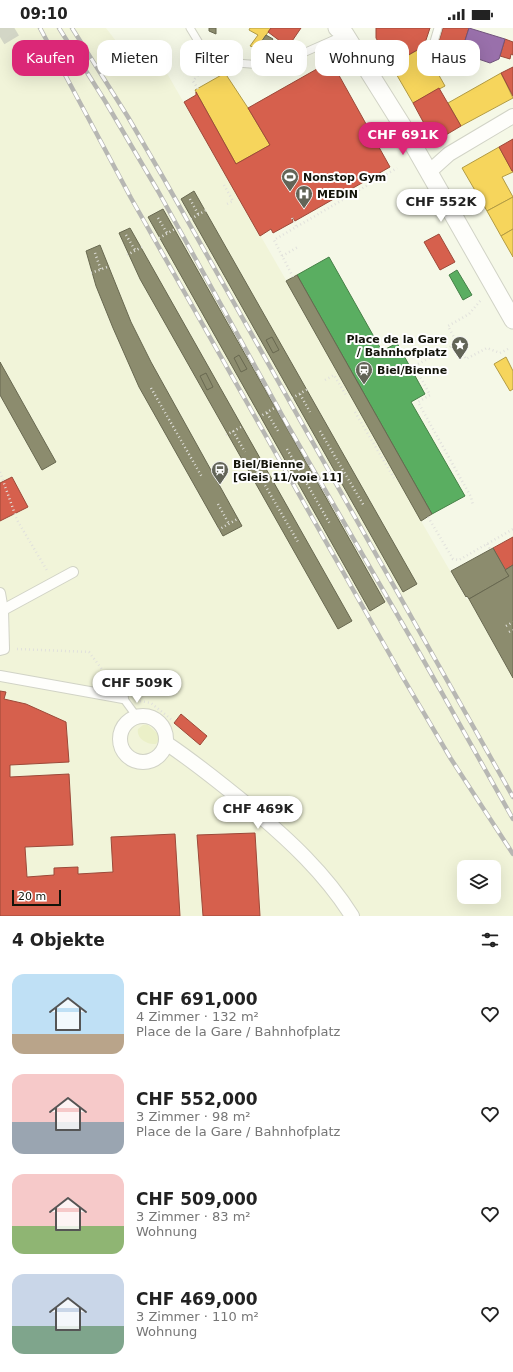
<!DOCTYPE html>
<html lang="de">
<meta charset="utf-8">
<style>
:root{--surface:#fff;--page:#f2f2f2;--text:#222;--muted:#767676;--accent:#db2777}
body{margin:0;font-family:"DejaVu Sans",sans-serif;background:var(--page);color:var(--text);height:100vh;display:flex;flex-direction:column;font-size:15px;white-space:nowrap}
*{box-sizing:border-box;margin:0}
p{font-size:13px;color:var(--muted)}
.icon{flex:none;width:22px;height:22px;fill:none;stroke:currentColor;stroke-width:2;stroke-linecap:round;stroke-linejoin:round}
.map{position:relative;height:888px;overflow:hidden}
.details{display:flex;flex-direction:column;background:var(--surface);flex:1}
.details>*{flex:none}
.banner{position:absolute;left:12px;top:12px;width:489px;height:36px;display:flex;gap:8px}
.buttons{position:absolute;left:457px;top:832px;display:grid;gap:8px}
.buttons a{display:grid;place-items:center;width:44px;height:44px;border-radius:8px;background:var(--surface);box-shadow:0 4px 16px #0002;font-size:20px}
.scale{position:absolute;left:12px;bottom:10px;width:49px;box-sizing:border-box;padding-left:4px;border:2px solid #13140a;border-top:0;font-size:11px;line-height:14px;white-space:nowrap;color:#13140a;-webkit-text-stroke:3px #fff;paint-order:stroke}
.price{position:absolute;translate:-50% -34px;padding:0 9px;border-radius:14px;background:#fff;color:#222;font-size:13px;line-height:26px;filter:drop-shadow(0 1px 2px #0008)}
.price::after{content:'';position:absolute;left:50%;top:24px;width:12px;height:9px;margin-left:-6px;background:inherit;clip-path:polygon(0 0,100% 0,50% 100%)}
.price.active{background:var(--accent);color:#fff}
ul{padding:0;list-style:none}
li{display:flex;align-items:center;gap:12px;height:100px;padding:0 12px}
li span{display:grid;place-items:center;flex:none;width:112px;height:80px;border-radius:12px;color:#555}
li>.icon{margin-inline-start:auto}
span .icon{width:48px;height:48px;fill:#fffc;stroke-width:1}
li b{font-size:17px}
h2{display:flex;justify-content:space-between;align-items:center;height:48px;padding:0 12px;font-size:17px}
.chip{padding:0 14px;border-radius:12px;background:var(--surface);box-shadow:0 4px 16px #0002;font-size:14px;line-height:36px}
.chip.active{background:var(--accent);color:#fff}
.status{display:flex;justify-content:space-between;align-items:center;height:28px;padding:0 20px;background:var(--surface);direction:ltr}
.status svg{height:11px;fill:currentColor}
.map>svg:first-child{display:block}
.built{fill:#f1f4d9;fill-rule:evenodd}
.green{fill:#ebf0c8}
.homes{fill:#f6d55c;stroke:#b29b43}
.shops{fill:#d6604d;stroke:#9c4939}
.offices{fill:#9970ab;stroke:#71547b}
.public{fill:#5aae61;stroke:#458047}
.industry{fill:#8c8c6e;stroke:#686850}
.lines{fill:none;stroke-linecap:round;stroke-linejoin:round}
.tertiary-tunnel{stroke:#d3d6c6;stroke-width:17;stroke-dasharray:17 8;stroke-linecap:butt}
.service-casing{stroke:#d1d3c6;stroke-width:9}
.pedestrian-casing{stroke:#d1d3c6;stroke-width:12}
.minor-casing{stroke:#d1d3c6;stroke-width:16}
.tertiary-casing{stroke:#d1d3c6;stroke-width:19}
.path{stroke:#e1e1dc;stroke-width:2.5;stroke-dasharray:1 3;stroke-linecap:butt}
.service{stroke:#fefefb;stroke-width:7}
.pedestrian{stroke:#fefefb;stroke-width:10}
.minor{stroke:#fefefb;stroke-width:14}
.tertiary{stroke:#fefefb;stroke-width:17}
.rail-casing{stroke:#b7b7b3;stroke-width:4.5}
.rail{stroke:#fff;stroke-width:3;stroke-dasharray:9;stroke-linecap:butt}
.labels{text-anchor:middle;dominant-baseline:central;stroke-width:4;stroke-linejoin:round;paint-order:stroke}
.poi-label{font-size:11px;font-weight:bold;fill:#13140a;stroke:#fff;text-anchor:start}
</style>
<div class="status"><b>09:10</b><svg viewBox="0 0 49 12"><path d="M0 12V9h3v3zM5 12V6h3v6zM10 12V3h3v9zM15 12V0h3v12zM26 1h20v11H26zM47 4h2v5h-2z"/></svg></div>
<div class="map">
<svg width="513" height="888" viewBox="0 0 513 888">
<rect width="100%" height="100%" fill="#f5f8e7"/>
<path class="built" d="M0 0H106L119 17 157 28 286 252 329 229 465 468 421 493 467 572 469 571 513 650V888H0ZM464 839H494V869H464Z"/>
<path class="green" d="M143 697H148L159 707V712L156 716C147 717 136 710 138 701Z"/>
<g class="homes">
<polygon points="250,0 271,0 257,20 250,18 258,7 249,2"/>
<polygon points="423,19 445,58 413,75 391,37"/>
<polygon points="225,45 248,80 270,117 236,136 195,62"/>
<polygon points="501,45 513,70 461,98 448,75"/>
<polygon points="499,119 513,144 502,149 513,169 487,183 462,140"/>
<polygon points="513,169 513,201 501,208 487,183"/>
<polygon points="513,201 513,229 501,208"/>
<polygon points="506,329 513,343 513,361 510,363 494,336"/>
</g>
<g class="shops">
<polygon points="271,0 301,0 288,19 268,4"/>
<polygon points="376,0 430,0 424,18 391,37 376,10"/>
<polygon points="443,0 469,0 461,25 442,19 439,13"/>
<polygon points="505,11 513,14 513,27 511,26 510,31 500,28"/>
<polygon points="331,33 390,139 295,193 293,190 292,190 293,194 273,205 271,201 260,208 184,74 196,67 196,64 236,136 270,117 248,80"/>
<polygon points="513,39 513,68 501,45"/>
<polygon points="439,60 461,98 434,114 413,75"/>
<polygon points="513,111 513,143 512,143 499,119"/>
<polygon points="439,206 455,234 440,242 424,214"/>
<polygon points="12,449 28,479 0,493 0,455"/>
<polygon points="513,509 513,537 505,542 493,520"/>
<polygon points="0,663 6,664 4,671 26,676 66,694 69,734 10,737 10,749 69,746 73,817 25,819 27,849 54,847 54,840 78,839 78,846 113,844 111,809 175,806 180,888 0,888"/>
<polygon points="181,686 207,708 200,717 174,695"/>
<polygon points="255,805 260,888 203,888 197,807"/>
</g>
<polygon class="offices" points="469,0 505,11 499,31 490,35 461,25"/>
<g class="public">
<polygon points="329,229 382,323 397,315 425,366 411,374 465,468 432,486 297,247"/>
<polygon points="457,242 472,267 463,272 449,247"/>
</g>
<g class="industry">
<polygon points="209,0 216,0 216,6 209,3"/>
<polygon points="266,7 273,11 265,23 257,20"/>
<polygon points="194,163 417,556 403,564 181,171"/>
<polygon points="163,181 385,574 370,583 148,189"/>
<polygon points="130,200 352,593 338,601 140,251 119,205"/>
<polygon points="100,217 131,294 151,334 242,498 223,508 139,359 113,300 96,258 86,223"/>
<polygon points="297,247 432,486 421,493 286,253"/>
<polygon points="272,309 279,322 273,325 266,312"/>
<polygon points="239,327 247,341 241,344 234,330"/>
<polygon points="0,334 56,434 42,442 0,367"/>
<polygon points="206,345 213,359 207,362 200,348"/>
<polygon points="493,520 509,548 469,571 467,568 466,569 451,543"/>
<polygon points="513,537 513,650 469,571 509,548 505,542"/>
</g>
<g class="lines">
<polyline class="tertiary-tunnel" points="0,9 15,0"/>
<defs>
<g id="service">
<polyline points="190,0 210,33 274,38 344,7"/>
<polyline points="438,0 433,17 436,27 474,39"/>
<polyline points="110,652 137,689"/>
</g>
<g id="pedestrian">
<polyline points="0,565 3,582 4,621 0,622"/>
<polyline points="3,582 73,544"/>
<polyline points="0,648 123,670"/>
</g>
<g id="minor">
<polyline points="429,144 449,126 513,88"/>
<circle cx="143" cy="711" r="23"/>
<path d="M166 715C196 735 223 757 251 780 289 812 325 845 352 888"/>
</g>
<polyline id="tertiary" points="337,0 345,6 402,97 513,292"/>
</defs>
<use href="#service" class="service-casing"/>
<use href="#pedestrian" class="pedestrian-casing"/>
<use href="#minor" class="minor-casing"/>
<use href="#tertiary" class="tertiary-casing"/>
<g class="path">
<polyline points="198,61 193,53 203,41"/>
<polyline points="224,157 233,173 225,177"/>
<polyline points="190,171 198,186"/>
<polyline points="158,190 167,205"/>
<polyline points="292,190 296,198"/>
<polyline points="191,191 206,182"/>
<polyline points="126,207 135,222"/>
<polyline points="159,210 175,201"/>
<polyline points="95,225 101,242"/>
<polyline points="127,227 142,219"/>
<polyline points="282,228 298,219"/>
<polyline points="91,245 110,238"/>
<polyline points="293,249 274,212 397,140"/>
<polyline points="457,315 466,331 487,320 500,325 508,321"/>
<polyline points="415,339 430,367 418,374 471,469 473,477"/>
<polyline points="411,340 457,315 448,298 469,286 481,272"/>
<polyline points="325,352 334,347 346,367"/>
<polyline points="151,360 202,449"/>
<polyline points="300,366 310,384"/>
<polyline points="292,370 308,361"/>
<polyline points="355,384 394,450"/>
<polyline points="267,385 278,403"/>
<polyline points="259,389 276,379"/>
<polyline points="233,403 245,424"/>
<polyline points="320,403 364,478"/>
<polyline points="226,407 243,398"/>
<polyline points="287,421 330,496"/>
<polyline points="255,440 298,514"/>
<polyline points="0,444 17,492 48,544"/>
<polyline points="218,476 229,496"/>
<polyline points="428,489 453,531 459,532 513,501"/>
<polyline points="218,502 239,490"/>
<polyline points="487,516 490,521"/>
<polyline points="506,598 513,594"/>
<polyline points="509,604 513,602"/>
<polyline points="17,621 89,624 104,644"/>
<polyline points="140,673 151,675 172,692"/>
</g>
<use href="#service" class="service"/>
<use href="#pedestrian" class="pedestrian"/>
<use href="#minor" class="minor"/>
<use href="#tertiary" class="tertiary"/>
<defs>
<g id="rail">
<polyline points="40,0 131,170 402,648 451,731 513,826"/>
<polyline points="59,0 105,73 158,163 287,396 420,626 513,791"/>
<polyline points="72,0 128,89 164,151 513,769"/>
</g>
</defs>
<use href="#rail" class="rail-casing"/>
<use href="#rail" class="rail"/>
</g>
<defs>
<symbol id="stadium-pin" viewBox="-11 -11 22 30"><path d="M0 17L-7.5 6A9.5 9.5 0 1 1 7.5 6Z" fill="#626457" stroke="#fff"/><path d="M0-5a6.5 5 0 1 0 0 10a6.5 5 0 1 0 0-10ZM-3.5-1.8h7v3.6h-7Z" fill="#fff"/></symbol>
<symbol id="hospital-pin" viewBox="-11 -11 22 30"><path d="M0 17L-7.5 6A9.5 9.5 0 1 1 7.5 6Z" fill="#626457" stroke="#fff"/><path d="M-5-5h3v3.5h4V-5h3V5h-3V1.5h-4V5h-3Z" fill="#fff"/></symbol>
<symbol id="sight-pin" viewBox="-11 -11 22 30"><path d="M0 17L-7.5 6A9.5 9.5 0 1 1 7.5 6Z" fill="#626457" stroke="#fff"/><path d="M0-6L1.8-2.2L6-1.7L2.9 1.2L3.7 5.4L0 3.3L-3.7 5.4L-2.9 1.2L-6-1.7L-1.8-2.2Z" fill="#fff"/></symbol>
<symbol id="station-pin" viewBox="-11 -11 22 30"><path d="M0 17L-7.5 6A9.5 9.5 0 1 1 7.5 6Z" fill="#626457" stroke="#fff"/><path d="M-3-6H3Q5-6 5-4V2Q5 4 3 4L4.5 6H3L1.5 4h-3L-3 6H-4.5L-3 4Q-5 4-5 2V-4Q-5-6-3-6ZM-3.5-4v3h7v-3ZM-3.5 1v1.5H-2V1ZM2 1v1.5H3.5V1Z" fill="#fff"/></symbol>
</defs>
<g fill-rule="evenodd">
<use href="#stadium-pin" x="280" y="139" width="20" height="27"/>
<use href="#hospital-pin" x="294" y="156" width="20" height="27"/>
<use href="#sight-pin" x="450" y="307" width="20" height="27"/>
<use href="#station-pin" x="354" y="332" width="20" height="27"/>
<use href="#station-pin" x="210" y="432" width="20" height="27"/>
</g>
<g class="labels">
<g class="poi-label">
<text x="303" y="149">Nonstop Gym</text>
<text x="317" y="166">MEDIN</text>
<text x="447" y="311" text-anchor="end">Place de la Gare<tspan x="447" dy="13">/ Bahnhofplatz</tspan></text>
<text x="377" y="342">Biel/Bienne</text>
<text x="233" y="436">Biel/Bienne<tspan x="233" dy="13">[Gleis 11/voie 11]</tspan></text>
</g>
</g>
</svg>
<div class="buttons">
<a><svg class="icon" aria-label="layers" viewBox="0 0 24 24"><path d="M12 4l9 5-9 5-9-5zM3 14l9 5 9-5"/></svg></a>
</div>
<div class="scale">20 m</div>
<b class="price active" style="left:403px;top:128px">CHF 691K</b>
<b class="price" style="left:441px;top:195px">CHF 552K</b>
<b class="price" style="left:137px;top:676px">CHF 509K</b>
<b class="price" style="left:258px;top:802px">CHF 469K</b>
<div class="banner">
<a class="chip active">Kaufen</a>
<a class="chip">Mieten</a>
<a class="chip">Filter</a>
<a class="chip">Neu</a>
<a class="chip">Wohnung</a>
<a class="chip">Haus</a>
</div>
</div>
<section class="details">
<h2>4 Objekte<svg class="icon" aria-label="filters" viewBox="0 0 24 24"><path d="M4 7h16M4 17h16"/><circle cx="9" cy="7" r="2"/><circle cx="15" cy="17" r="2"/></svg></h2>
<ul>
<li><span style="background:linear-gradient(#bfe0f5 75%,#b9a48a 0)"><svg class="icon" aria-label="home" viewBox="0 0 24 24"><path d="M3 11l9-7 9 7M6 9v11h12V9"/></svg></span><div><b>CHF 691,000</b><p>4 Zimmer · 132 m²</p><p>Place de la Gare / Bahnhofplatz</p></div><svg class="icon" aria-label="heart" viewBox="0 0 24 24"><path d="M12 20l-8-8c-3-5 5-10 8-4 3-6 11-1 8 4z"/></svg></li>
<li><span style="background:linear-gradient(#f6c9c9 60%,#9aa5b1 0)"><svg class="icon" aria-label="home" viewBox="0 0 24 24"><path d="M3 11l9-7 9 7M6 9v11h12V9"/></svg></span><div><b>CHF 552,000</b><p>3 Zimmer · 98 m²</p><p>Place de la Gare / Bahnhofplatz</p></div><svg class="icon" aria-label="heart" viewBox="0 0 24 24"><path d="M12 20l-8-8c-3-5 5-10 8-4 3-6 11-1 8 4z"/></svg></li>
<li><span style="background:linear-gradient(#f6c9c9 65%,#8fb573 0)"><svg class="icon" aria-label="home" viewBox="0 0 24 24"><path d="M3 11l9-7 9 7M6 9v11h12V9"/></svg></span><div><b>CHF 509,000</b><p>3 Zimmer · 83 m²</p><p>Wohnung</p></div><svg class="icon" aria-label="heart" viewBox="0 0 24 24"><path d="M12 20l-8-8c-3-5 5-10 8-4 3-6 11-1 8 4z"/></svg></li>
<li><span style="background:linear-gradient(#c9d6e8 65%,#7fa58c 0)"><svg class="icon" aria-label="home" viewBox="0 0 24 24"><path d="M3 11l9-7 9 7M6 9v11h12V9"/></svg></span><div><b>CHF 469,000</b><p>3 Zimmer · 110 m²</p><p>Wohnung</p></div><svg class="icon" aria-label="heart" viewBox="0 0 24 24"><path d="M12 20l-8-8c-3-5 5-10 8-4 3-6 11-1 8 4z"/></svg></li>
</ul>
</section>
